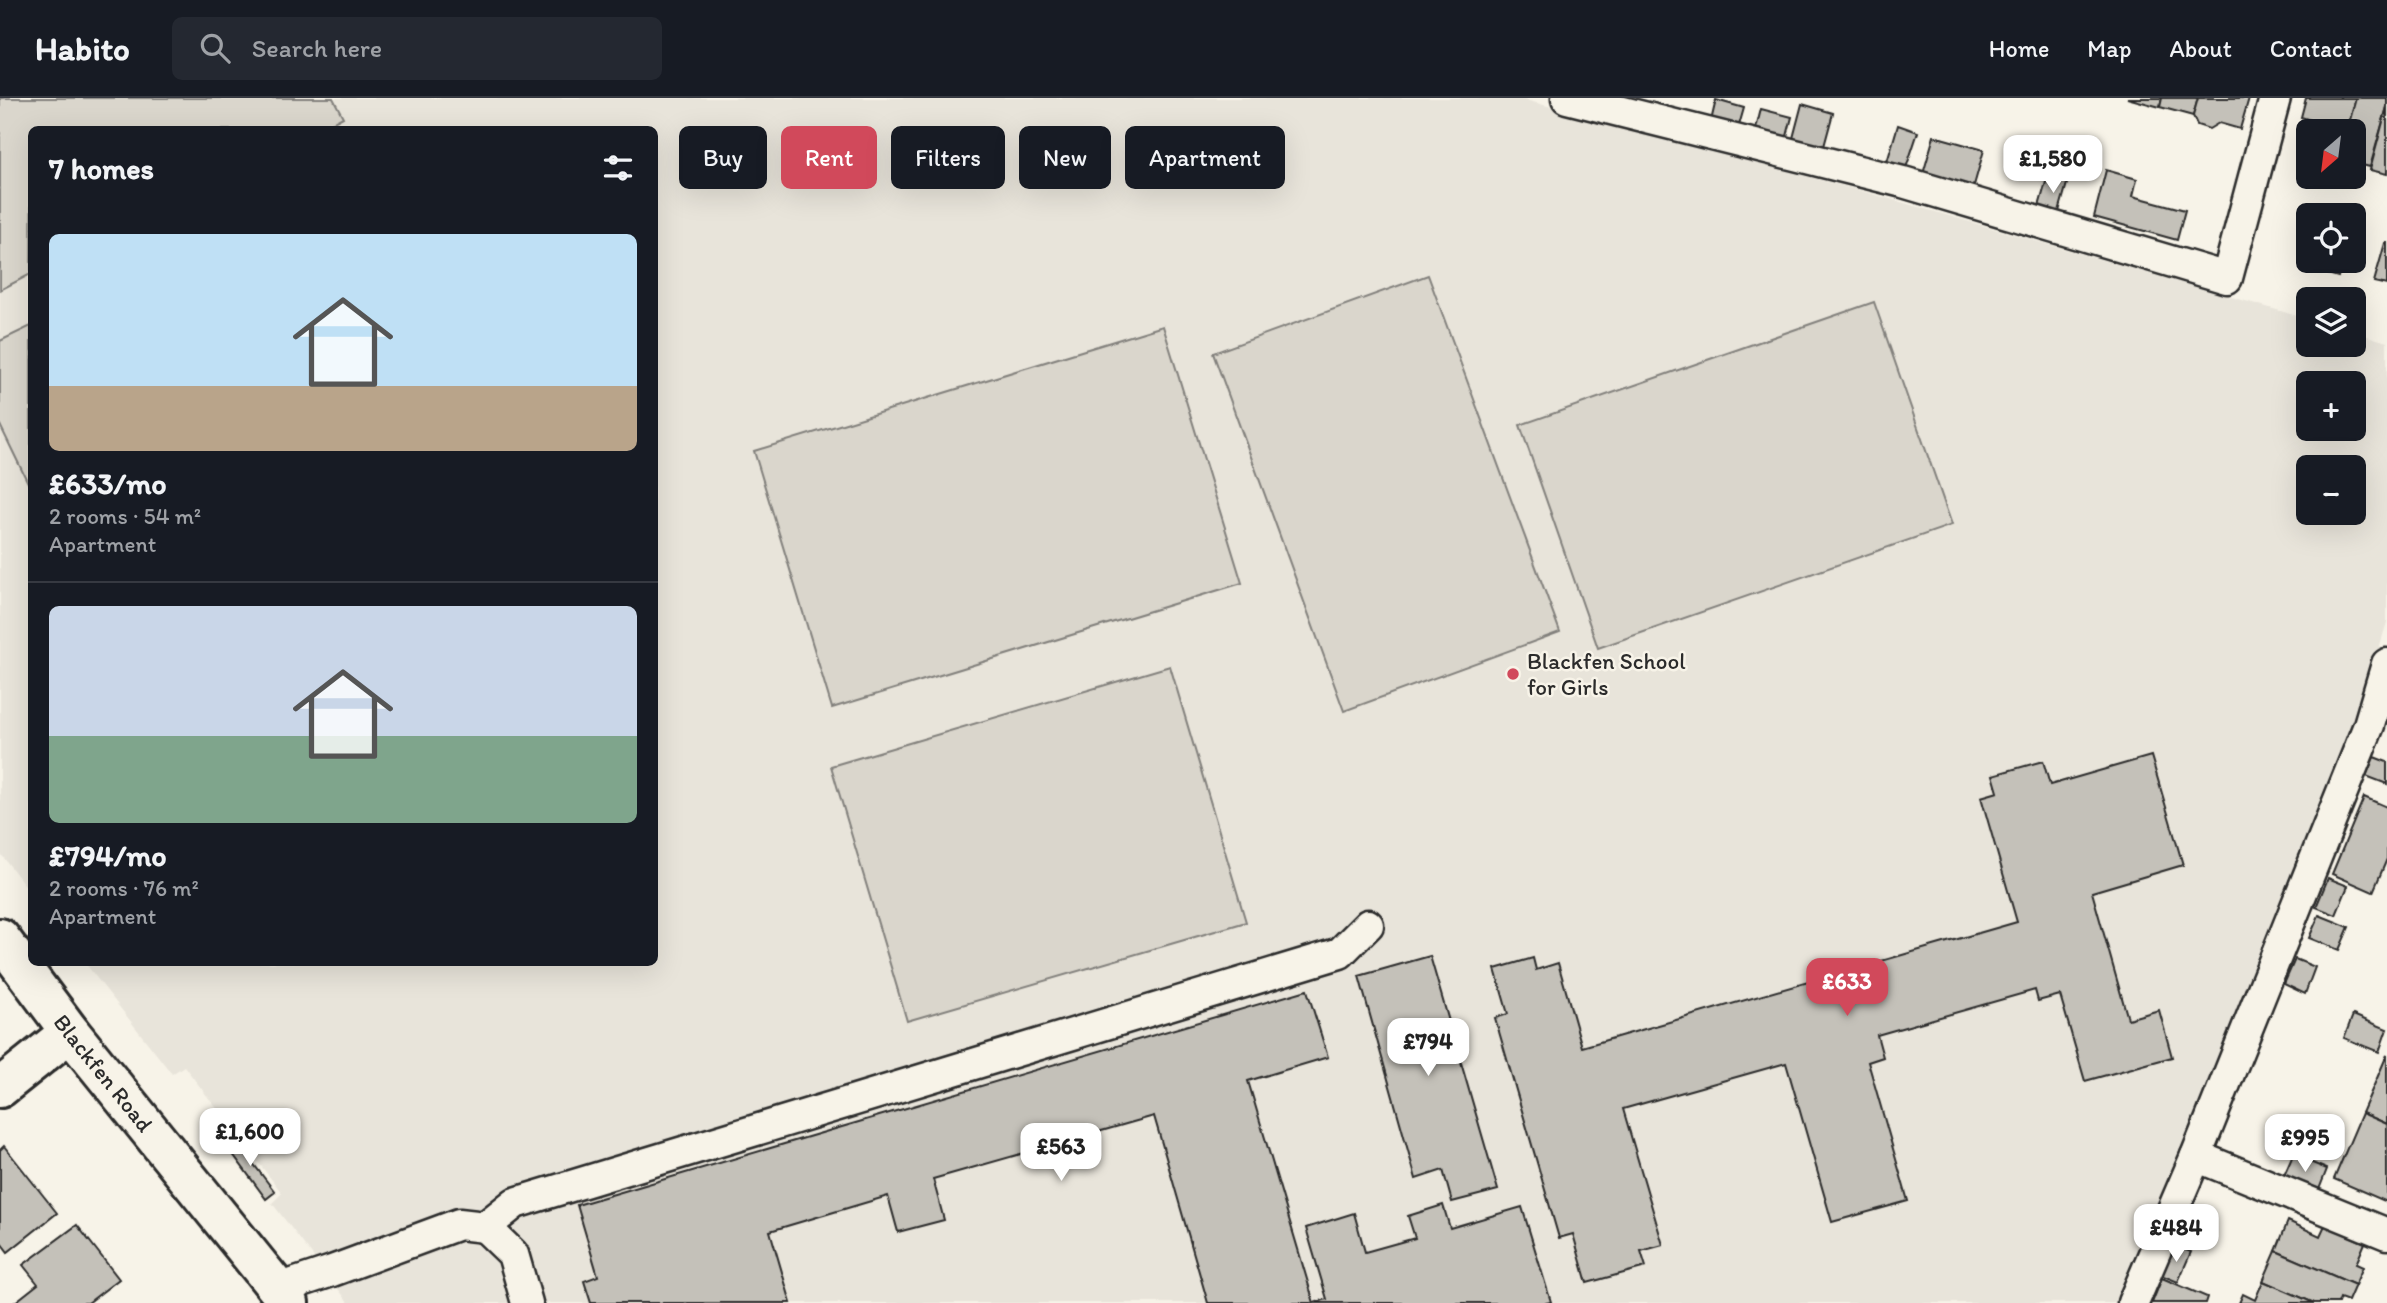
<!DOCTYPE html>
<meta charset="utf-8">
<style>
:root{--surface:#171b24;--page:#242831;--text:#f1f3f6;--muted:#9ea1a6;--line:#363941;--accent:#d1495b}
body{margin:0;font-family:Itim,sans-serif;background:var(--page);color:var(--text);height:100vh;display:flex;flex-direction:column;font-size:26px;white-space:nowrap}
*{box-sizing:border-box;margin:0}
p{font-size:23px;color:var(--muted)}
.icon{flex:none;width:38px;height:38px;fill:none;stroke:currentColor;stroke-width:2;stroke-linecap:round;stroke-linejoin:round}
.map{position:relative;flex:1;overflow:hidden}
.details{position:absolute;left:28px;top:28px;width:630px;height:840px;display:flex;flex-direction:column;background:var(--surface);border-radius:10px;box-shadow:0 7px 28px #0002}
.details>*{flex:none}
.banner{position:absolute;left:679px;top:28px;width:665px;height:63px;display:flex;gap:14px}
.needle{width:46px;rotate:208deg}
.buttons{position:absolute;left:2296px;top:21px;display:grid;gap:14px}
.buttons a{display:grid;place-items:center;width:70px;height:70px;border-radius:10px;background:var(--surface);box-shadow:0 7px 28px #0002;font-size:35px}
.price{position:absolute;translate:-50% -60px;padding:0 16px;border-radius:14px;background:#fff;color:#222;font-size:23px;line-height:46px;filter:drop-shadow(0 2px 4px #0008)}
.price::after{content:'';position:absolute;left:50%;top:42px;width:21px;height:16px;margin-left:-10px;background:inherit;clip-path:polygon(0 0,100% 0,50% 100%)}
.price.selected{background:var(--accent);color:#fff}
ul{padding:0;list-style:none}
li{display:grid;align-content:center;gap:14px;height:371px;padding:0 21px}
li+li{border-top:2px solid var(--line)}
li span{display:grid;place-items:center;height:217px;border-radius:10px;color:#555}
li>.icon{margin-inline-start:auto}
span .icon{width:126px;height:126px;fill:#fffc;stroke-width:1}
li b{font-size:30px}
h2{display:flex;justify-content:space-between;align-items:center;height:84px;padding:0 21px;font-size:30px}
.tag{padding:0 24px;border-radius:10px;background:var(--surface);box-shadow:0 7px 28px #0002;font-size:24px;line-height:63px}
.tag.selected{background:var(--accent);color:#fff}
header{display:flex;align-items:center;gap:42px;box-sizing:border-box;height:98px;padding:0 35px;background:var(--surface);border-bottom:2px solid var(--line)}
header strong{font-size:33px}
nav{display:flex;gap:38px;margin-inline-start:auto;font-size:24px}
.search{width:490px;height:63px;background:var(--page);display:flex;align-items:center;gap:18px;box-sizing:border-box;padding:0 24px;border-radius:10px;color:var(--muted);font-size:26px}
.map>svg:first-child{display:block}
.built{fill:#e8e4da;fill-rule:evenodd}
.green{fill:#dad6cc;stroke:#82807c;stroke-width:2}
.building{fill:#c4c1b9;stroke:#2b2b2b;stroke-width:2}
.lines{fill:none;stroke-linecap:round;stroke-linejoin:round}
.lane-casing{stroke:#2b2b2b;stroke-width:35}
.street-casing{stroke:#2b2b2b;stroke-width:44}
.primary-casing{stroke:#2b2b2b;stroke-width:44}
.lane{stroke:#f7f3e8;stroke-width:30}
.street{stroke:#f7f3e8;stroke-width:38}
.primary{stroke:#f7f3e8;stroke-width:38}
.poi-dot{fill:#d1495b;stroke:#f7f3e8;stroke-width:2.5}
.labels{text-anchor:middle;dominant-baseline:central;stroke-width:5;stroke-linejoin:round;paint-order:stroke}
.poi-label{font-size:23px;fill:#2b2b2b;stroke:#f7f3e8;text-anchor:start}
.street-label{font-size:23px;fill:#2b2b2b;stroke:#f7f3e8}
</style>
<header>
<strong>Habito</strong>
<div class="search"><svg class="icon" aria-label="search" viewBox="0 0 24 24"><circle cx="10" cy="10" r="6"/><path d="M15 15l6 6"/></svg>Search here</div>
<nav><a>Home</a><a>Map</a><a>About</a><a>Contact</a></nav>
</header>
<div class="map">
<svg width="2387" height="1205" viewBox="0 0 2387 1205">
<rect width="100%" height="100%" fill="#f7f3e8"/>
<filter id="ink" filterUnits="userSpaceOnUse"><feTurbulence type="fractalNoise" baseFrequency=".0143" numOctaves="2"/><feDisplacementMap in="SourceGraphic" scale="14" xChannelSelector="R" yChannelSelector="G"/><feConvolveMatrix kernelMatrix="1 2 1 2 8 2 1 2 1" color-interpolation-filters="sRGB"/></filter>
<g filter="url(#ink)">
<path class="built" d="M0 0H1518L1873 96 2308 221V247H2354V234L2387 244V524L2356 627 2200 1008 2115 1205H349L272 1105 282 1095 184 968 172 976 85 865 654 864V32H32L31 795 0 755ZM2308 285H2354V331H2308ZM2308 369H2354V415H2308Z"/>
<g class="green">
<polygon points="0,0 333,0 343,19 319,32 32,32 31,176 0,192"/>
<polygon points="1428,177 1560,534 1344,613 1213,255"/>
<polygon points="1874,204 1952,427 1598,550 1520,327"/>
<polygon points="31,228 31,391 0,327 0,243"/>
<polygon points="1163,228 1242,485 832,610 754,353"/>
<polygon points="1170,568 1246,824 907,923 831,668"/>
</g>
<g class="building">
<polygon points="2127,0 2162,0 2160,9"/>
<polygon points="2162,0 2198,0 2193,18 2160,9"/>
<polygon points="2198,0 2249,0 2240,31 2219,25 2209,31 2197,27 2193,18"/>
<polygon points="2306,0 2356,0 2347,33 2311,33 2314,23 2301,19"/>
<polygon points="2356,0 2387,0 2387,9 2370,69 2354,65 2354,33 2347,33"/>
<polygon points="1716,2 1744,10 1738,31 1711,23"/>
<polygon points="1802,6 1833,15 1823,52 1792,44"/>
<polygon points="2387,9 2387,76 2370,72"/>
<polygon points="1761,11 1792,19 1786,42 1755,35"/>
<polygon points="1898,27 1918,34 1906,70 1887,64"/>
<polygon points="1934,38 1984,52 1973,91 1923,76"/>
<polygon points="2106,72 2137,81 2133,98 2185,112 2177,142 2094,119"/>
<polygon points="2048,77 2068,82 2058,117 2038,112"/>
<polygon points="2385,145 2387,145 2387,187 2374,184"/>
<polygon points="2309,163 2342,163 2338,179 2307,170"/>
<polygon points="2151,658 2183,767 2092,794 2128,921 2159,912 2172,959 2085,983 2060,897 2038,903 2035,892 1877,937 1883,959 1868,964 1908,1103 1832,1124 1786,965 1623,1011 1663,1147 1641,1153 1646,1169 1587,1185 1573,1136 1559,1140 1495,920 1508,916 1495,871 1533,860 1536,872 1558,865 1582,949 2017,824 1981,699 1998,694 1993,677 2043,663 2050,687"/>
<polygon points="2374,659 2387,664 2387,686 2366,678"/>
<polygon points="2364,699 2387,709 2387,761 2373,794 2332,776"/>
<polygon points="2328,780 2348,788 2336,817 2316,809"/>
<polygon points="2319,817 2349,829 2339,852 2309,840"/>
<polygon points="1430,858 1498,1092 1452,1104 1443,1072 1416,1081 1359,878"/>
<polygon points="2295,861 2315,869 2305,896 2284,886"/>
<polygon points="1307,892 1328,959 1248,983 1314,1205 1327,1201 1306,1130 1354,1115 1365,1154 1415,1140 1408,1118 1443,1107 1450,1130 1522,1109 1551,1204 1546,1205 1208,1205 1154,1018 933,1081 944,1122 898,1134 888,1098 770,1133 791,1205 591,1205 584,1183 598,1178 577,1107"/>
<polygon points="2353,917 2387,931 2379,954 2344,940"/>
<polygon points="2387,957 2387,1026 2362,1015"/>
<polygon points="2362,1015 2387,1026 2387,1104 2334,1081"/>
<polygon points="232,1038 275,1094 266,1101 224,1044"/>
<polygon points="4,1048 57,1115 8,1154 1,1145 0,1146 0,1052"/>
<polygon points="2293,1057 2327,1071 2318,1094 2283,1080"/>
<polygon points="2288,1123 2320,1138 2325,1127 2365,1145 2356,1166 2363,1169 2355,1187 2276,1153"/>
<polygon points="77,1127 119,1181 88,1205 14,1205 38,1186 23,1167"/>
<polygon points="2174,1147 2191,1154 2178,1184 2161,1177"/>
<polygon points="2276,1153 2355,1187 2348,1203 2340,1200 2338,1205 2314,1205 2263,1183"/>
<polygon points="2162,1180 2207,1199 2205,1205 2152,1205"/>
<polygon points="2263,1183 2314,1205 2239,1205 2243,1196 2255,1202"/>
</g>
<g class="lines">
<defs>
<g id="lane">
<polyline points="1567,0 1903,84 2227,180 2275,0"/>
<polyline points="2196,1058 2387,1136"/>
<polyline points="485,1129 513,1156 527,1205"/>
<polyline points="278,1191 332,1173 459,1126 485,1129 515,1105 1340,855 1368,827"/>
<polyline points="2133,1205 2196,1058 2369,627 2387,566"/>
</g>
<polyline id="street" points="0,990 70,934"/>
<g id="primary">
<path id="s1" d="M0 840 70 934 289 1205"/>
</g>
</defs>
<use href="#lane" class="lane-casing"/>
<use href="#street" class="street-casing"/>
<use href="#primary" class="primary-casing"/>
<use href="#lane" class="lane"/>
<use href="#street" class="street"/>
<use href="#primary" class="primary"/>
</g>
</g>
<circle class="poi-dot" cx="1513" cy="576" r="7"/>
<g class="labels">
<g class="poi-label">
<text x="1527" y="563">Blackfen School<tspan x="1527" dy="26">for Girls</tspan></text>
</g>
<g class="street-label">
<text stroke="none"><textPath href="#s1" startOffset="170">Blackfen Road</textPath></text>
</g>
</g>
</svg>
<div class="buttons">
<a><svg class="needle" viewBox="-14 -14 28 28"><path d="M0-13l5 13h-10z" fill="#e53935"/><path d="M0 13l5-13h-10z" fill="#9ea1a6"/></svg></a>
<a><svg class="icon" aria-label="locate" viewBox="0 0 24 24"><circle cx="12" cy="12" r="6"/><path d="M12 2v4M12 18v4M2 12h4M18 12h4"/></svg></a>
<a><svg class="icon" aria-label="layers" viewBox="0 0 24 24"><path d="M12 4l9 5-9 5-9-5zM3 14l9 5 9-5"/></svg></a>
<a>+</a>
<a>−</a>
</div>
<b class="price" style="left:2053px;top:97px">£1,580</b>
<b class="price selected" style="left:1847px;top:920px">£633</b>
<b class="price" style="left:1428px;top:980px">£794</b>
<b class="price" style="left:250px;top:1070px">£1,600</b>
<b class="price" style="left:2305px;top:1076px">£995</b>
<b class="price" style="left:1061px;top:1085px">£563</b>
<b class="price" style="left:2176px;top:1166px">£484</b>
<div class="banner">
<a class="tag">Buy</a>
<a class="tag selected">Rent</a>
<a class="tag">Filters</a>
<a class="tag">New</a>
<a class="tag">Apartment</a>
</div>
<section class="details">
<h2>7 homes<svg class="icon" aria-label="filters" viewBox="0 0 24 24"><path d="M4 7h16M4 17h16"/><circle cx="9" cy="7" r="2"/><circle cx="15" cy="17" r="2"/></svg></h2>
<ul>
<li><span style="background:linear-gradient(#bfe0f5 70%,#b9a48a 0)"><svg class="icon" aria-label="home" viewBox="0 0 24 24"><path d="M3 11l9-7 9 7M6 9v11h12V9"/></svg></span><div><b>£633/mo</b><p>2 rooms · 54 m²</p><p>Apartment</p></div></li>
<li><span style="background:linear-gradient(#c9d6e8 60%,#7fa58c 0)"><svg class="icon" aria-label="home" viewBox="0 0 24 24"><path d="M3 11l9-7 9 7M6 9v11h12V9"/></svg></span><div><b>£794/mo</b><p>2 rooms · 76 m²</p><p>Apartment</p></div></li>
</ul>
</section>
</div>
